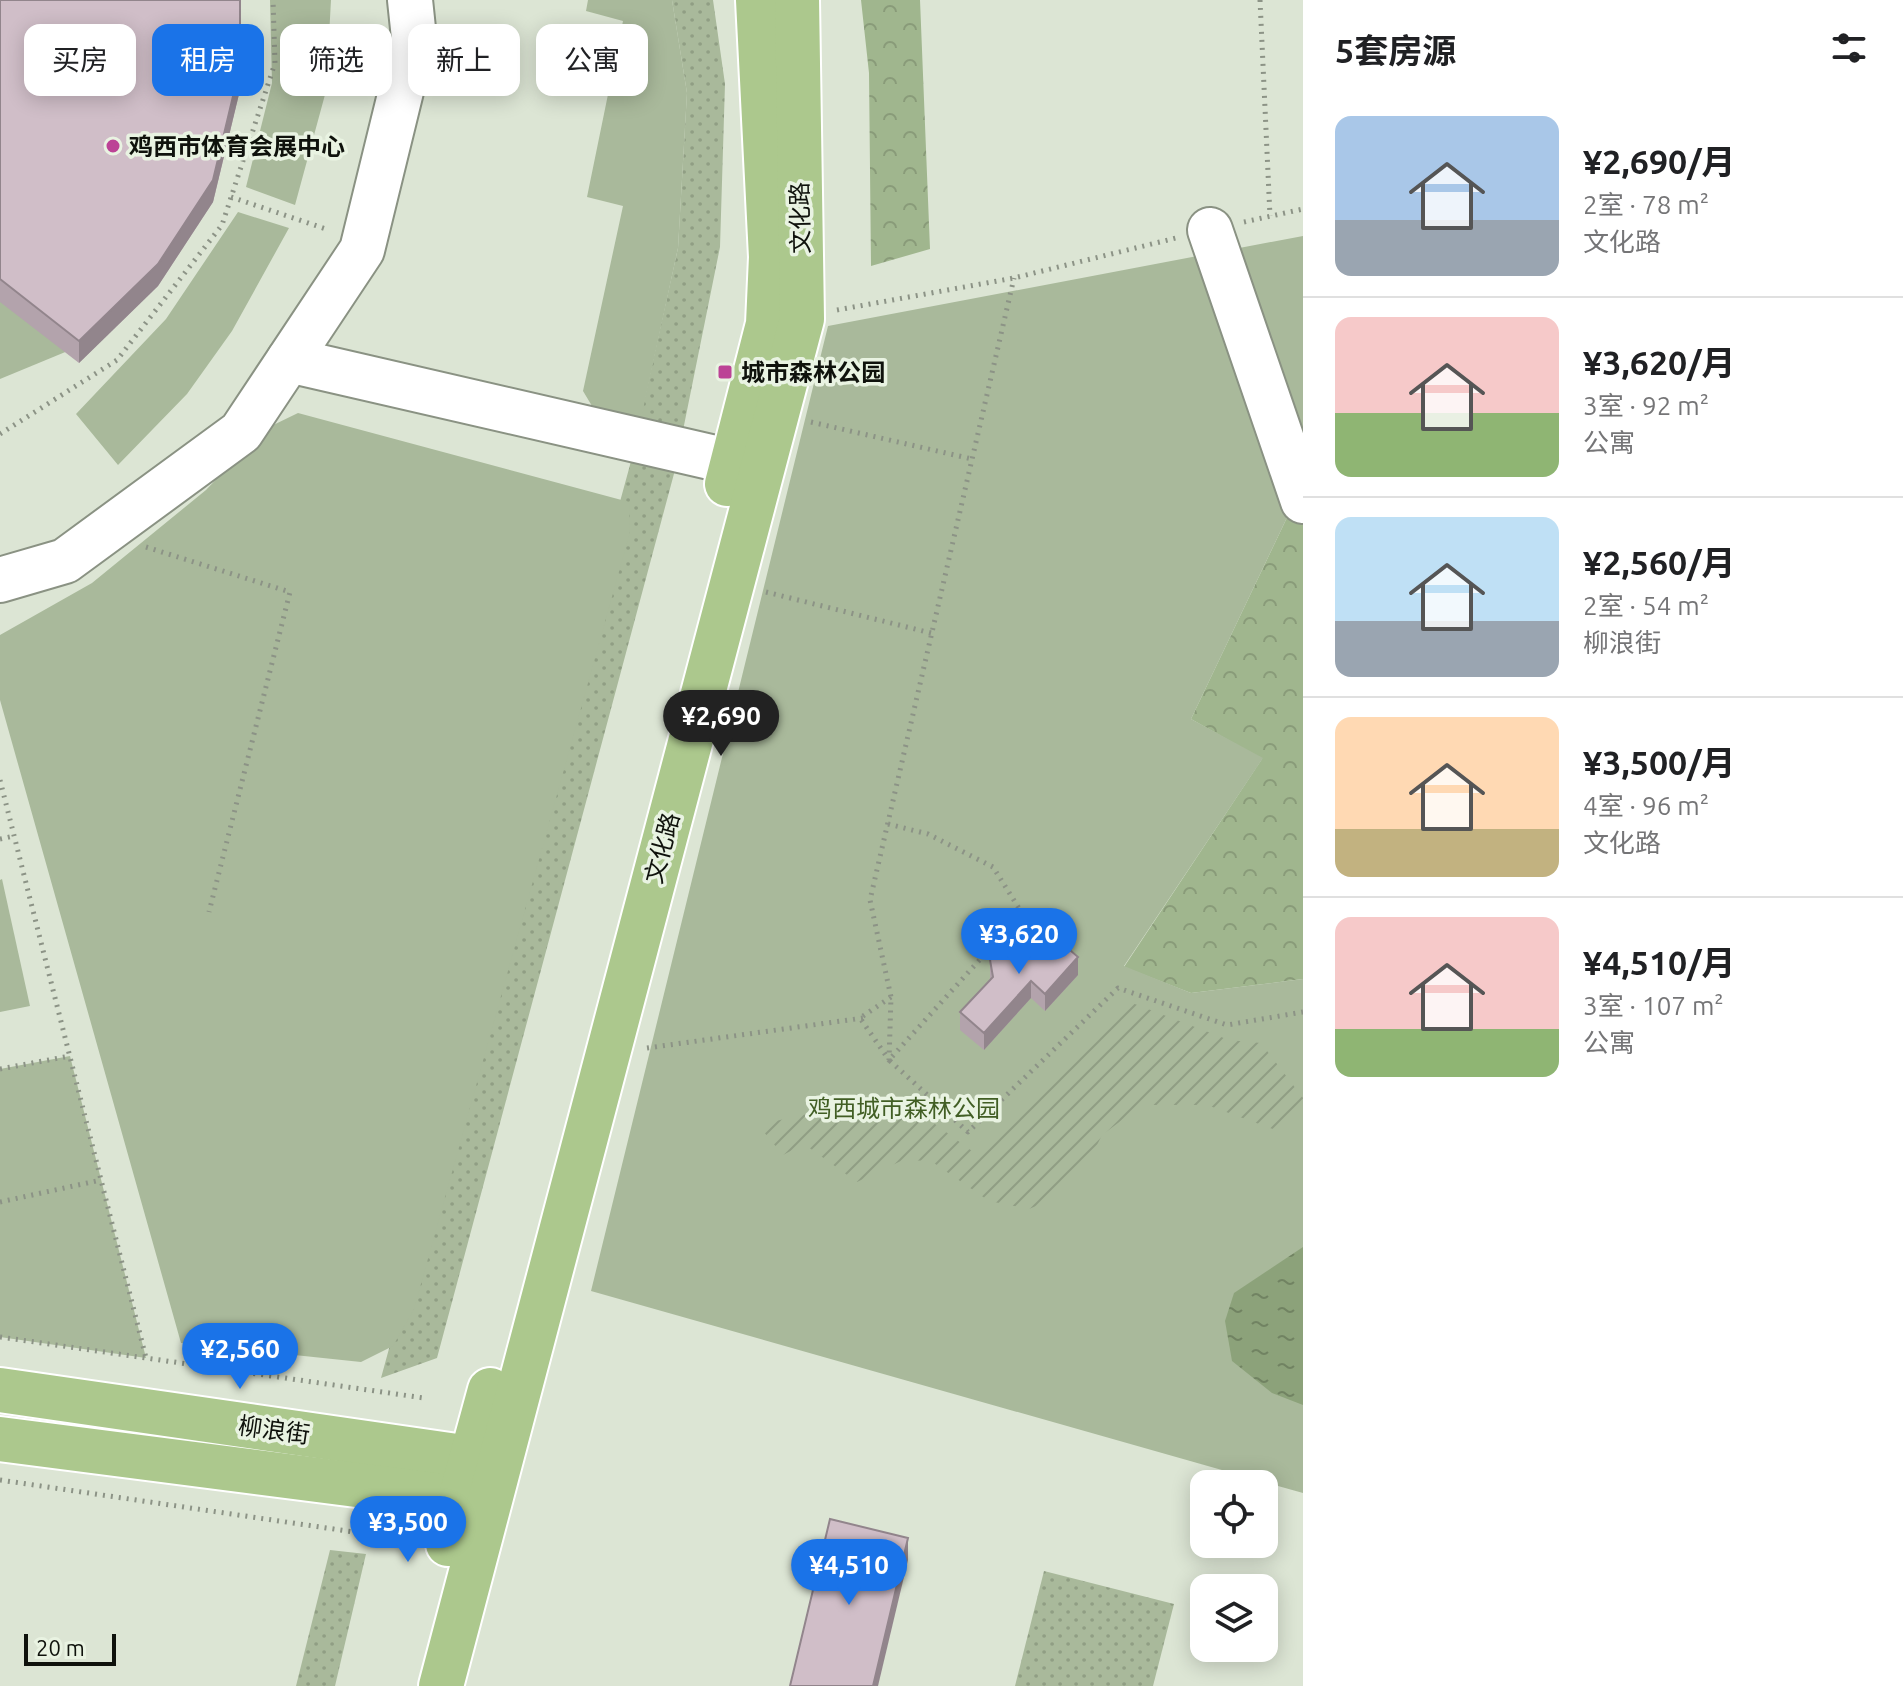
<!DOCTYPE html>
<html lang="zh">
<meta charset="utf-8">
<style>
:root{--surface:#fff;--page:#f6f6f6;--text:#202124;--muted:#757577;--line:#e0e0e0;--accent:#1a73e8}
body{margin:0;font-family:Ubuntu,"Noto Sans SC",sans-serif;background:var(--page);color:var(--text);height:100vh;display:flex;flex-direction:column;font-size:30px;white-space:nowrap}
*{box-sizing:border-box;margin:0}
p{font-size:26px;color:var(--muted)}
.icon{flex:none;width:44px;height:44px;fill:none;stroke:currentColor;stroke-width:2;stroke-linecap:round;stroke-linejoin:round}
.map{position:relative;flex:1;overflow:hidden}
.panel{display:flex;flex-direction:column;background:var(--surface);width:600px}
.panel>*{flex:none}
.banner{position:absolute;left:24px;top:24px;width:760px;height:72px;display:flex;gap:16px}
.tools{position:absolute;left:1190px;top:1470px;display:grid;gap:16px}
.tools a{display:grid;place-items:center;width:88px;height:88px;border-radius:16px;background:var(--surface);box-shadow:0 4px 20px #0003;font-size:40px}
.scale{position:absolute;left:24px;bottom:20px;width:92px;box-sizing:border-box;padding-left:8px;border:4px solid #0f120c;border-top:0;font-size:22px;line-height:28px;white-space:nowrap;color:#0f120c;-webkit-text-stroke:6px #e9f3e2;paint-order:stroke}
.price{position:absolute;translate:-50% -68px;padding:0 18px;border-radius:28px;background:var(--accent);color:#fff;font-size:26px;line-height:52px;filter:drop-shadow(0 2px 4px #0008)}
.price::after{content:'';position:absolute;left:50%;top:48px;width:24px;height:18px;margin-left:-12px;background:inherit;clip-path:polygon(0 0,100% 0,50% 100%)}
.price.on{background:#222;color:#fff}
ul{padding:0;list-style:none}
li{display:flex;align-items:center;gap:24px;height:200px;padding:0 32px}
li+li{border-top:2px solid var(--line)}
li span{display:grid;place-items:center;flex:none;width:224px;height:160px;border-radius:16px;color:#555}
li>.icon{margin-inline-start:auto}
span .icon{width:96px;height:96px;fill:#fffc;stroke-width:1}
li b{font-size:34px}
h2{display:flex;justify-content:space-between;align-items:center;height:96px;padding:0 32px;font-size:34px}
.chip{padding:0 28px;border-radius:16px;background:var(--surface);box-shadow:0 4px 20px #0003;font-size:28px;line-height:72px}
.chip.on{background:var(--accent);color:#fff}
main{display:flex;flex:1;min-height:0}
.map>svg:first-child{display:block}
.grass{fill:url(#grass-dots)}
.forest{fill:url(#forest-crowns)}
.park{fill:#a9b99b}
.garden{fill:url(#garden-furrows)}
.water{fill:url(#water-ripples)}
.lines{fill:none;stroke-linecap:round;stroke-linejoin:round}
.minor-casing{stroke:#8a9283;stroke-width:48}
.major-casing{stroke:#fff;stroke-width:48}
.path{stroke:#8c9386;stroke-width:5;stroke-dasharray:2 6;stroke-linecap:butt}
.minor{stroke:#fff;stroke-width:44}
.major{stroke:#acc88d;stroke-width:44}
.wall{fill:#b3a3ac}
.shaded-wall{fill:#92858c}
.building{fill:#d0bec8;stroke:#92858c;stroke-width:2}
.poi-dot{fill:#bc4396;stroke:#e9f3e2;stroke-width:3}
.labels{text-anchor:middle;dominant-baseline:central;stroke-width:7;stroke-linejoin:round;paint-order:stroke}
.poi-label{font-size:24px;font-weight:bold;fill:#0f120c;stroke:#e9f3e2;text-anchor:start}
.street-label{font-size:24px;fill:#0f120c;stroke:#e9f3e2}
.park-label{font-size:24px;fill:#415e24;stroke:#e9f3e2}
</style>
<main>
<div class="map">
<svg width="1303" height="1686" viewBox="0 0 1303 1686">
<defs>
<pattern id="grass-dots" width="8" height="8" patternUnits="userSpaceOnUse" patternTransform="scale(2)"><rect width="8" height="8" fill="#a9b99b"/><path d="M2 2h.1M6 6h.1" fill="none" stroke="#909e84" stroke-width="1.8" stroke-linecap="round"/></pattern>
<pattern id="forest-crowns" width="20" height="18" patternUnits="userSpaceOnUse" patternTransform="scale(2)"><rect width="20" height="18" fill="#a0b68e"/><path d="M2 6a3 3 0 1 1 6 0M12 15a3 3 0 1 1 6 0" fill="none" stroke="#899b79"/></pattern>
<pattern id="garden-furrows" width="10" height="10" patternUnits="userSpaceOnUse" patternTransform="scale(2)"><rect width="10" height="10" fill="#a9b99b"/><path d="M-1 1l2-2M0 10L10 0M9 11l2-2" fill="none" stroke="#909e84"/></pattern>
<pattern id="water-ripples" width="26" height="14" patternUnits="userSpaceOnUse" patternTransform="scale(2)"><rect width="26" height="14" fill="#8ca27a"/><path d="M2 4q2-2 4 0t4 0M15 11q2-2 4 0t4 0" fill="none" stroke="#718362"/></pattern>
</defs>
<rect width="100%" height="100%" fill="#dce5d4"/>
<g class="grass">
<polygon points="672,0 713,0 725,84 720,247 675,470 437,1358 381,1378 630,465 678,248 687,93"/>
<polygon points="330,1550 366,1554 335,1686 296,1686"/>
<polygon points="1044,1571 1174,1604 1153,1686 1015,1686"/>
</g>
<g class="forest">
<polygon points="861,0 920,0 930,249 871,266 869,73"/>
<polygon points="1303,484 1303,979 1191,993 1124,967 1262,759 1191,719"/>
</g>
<g class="park">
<polygon points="270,0 331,0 326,91 295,205 246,187 272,83"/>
<polygon points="588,0 672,0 687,93 678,248 640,423 595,411 583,391 623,206 587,197 623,21 586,11"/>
<polygon points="238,212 289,228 232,331 187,394 118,465 76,414 166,319"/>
<polygon points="1303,236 1303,484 1191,719 1263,758 1124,966 1191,993 1303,979 1303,1493 591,1291 828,326"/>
<polygon points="0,267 75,348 0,379"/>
<polygon points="298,413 629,502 630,532 414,1309 393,1346 361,1362 181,1343 0,700 0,635 92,583 206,490 263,430"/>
<polygon points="2,879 30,1006 0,1012 0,880"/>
<polygon points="70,1056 146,1358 0,1337 0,1069"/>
</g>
<polygon class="garden" points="1127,1001 1229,1040 1261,1043 1303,1098 1303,1112 1284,1133 1207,1105 1142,1105 1102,1135 1083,1173 1048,1201 1029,1209 989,1201 931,1161 903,1160 857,1182 804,1144 783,1155 758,1125 825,1110 844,1122 869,1113 891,1092 972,1151"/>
<polygon class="water" points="1303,1247 1303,1405 1272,1393 1232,1361 1225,1321 1234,1293"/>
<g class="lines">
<defs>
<g id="minor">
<polyline points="1210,230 1303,501"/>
<polyline points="289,360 732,462"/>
<polyline points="0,580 65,561 241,432 362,250 414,38 410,0"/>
</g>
<g id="major">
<polyline points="727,484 768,324 771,257 758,0"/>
<polyline points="0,1390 498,1462"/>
<polyline points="0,1439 489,1502"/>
<polyline points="448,1544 490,1390"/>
<polyline points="441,1686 802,319 797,0"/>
</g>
</defs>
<use href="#minor" class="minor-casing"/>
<use href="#major" class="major-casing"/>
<g class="path">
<polyline points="1260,0 1270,216"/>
<polyline points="231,197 329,230"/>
<polyline points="1244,222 1303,209"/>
<polyline points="837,310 1014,278 1176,238"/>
<polyline points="811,422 972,459"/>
<polyline points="0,434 117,360 222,225 275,63 273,0"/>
<polyline points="146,547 290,592 209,912"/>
<polyline points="766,592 931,633"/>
<polyline points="0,780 146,1358"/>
<polyline points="888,824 928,834 993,867 1022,913 889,1060 968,1132 1118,988 1227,1025 1303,1012"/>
<polyline points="0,839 14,836"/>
<polyline points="891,997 860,1018 889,1060 891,997 870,900 1014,278"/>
<polyline points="647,1048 863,1018"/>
<polyline points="0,1069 70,1056"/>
<polyline points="0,1202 101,1180"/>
<polyline points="0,1337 424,1398"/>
<polyline points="0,1480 388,1537"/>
</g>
<use href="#minor" class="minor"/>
<use href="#major" class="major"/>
</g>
<g class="wall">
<polygon points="0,0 240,90 213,202 158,286 79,363 0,302"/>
<polygon points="990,960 1078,975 1045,1011 1031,998 984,1050 960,1030 960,1012 990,980"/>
</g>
<g class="shaded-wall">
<polygon points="240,67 240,90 213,202 158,286 79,363 79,341"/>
<polygon points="1078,957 1078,975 1045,1011 1045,994"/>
<polygon points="1031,981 1031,998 984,1050 984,1033"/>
<polygon points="908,1538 908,1560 878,1686 873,1686"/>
</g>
<g class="building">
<polygon points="0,0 240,0 240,67 213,180 158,264 79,341 0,279"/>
<polygon points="1040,924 1078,957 1045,994 1031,981 984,1033 960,1012 993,977 990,960 996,954 1012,956"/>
<polygon points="830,1519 908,1538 873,1686 790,1686"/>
</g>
<g class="poi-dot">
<circle cx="113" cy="146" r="8"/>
<rect x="717" y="364" width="16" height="16" rx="4"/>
</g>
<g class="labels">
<g class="poi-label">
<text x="129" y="146">鸡西市体育会展中心</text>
<text x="741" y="372">城市森林公园</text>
</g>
<g class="street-label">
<text transform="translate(800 218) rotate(-91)">文化路</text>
<text transform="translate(662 848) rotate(-75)">文化路</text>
<text transform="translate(274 1430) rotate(8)">柳浪街</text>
</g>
<g class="park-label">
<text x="904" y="1108">鸡西城市森林公园</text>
</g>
</g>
</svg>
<div class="tools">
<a><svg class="icon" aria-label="locate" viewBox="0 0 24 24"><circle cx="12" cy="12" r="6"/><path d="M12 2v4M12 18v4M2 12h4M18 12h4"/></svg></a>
<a><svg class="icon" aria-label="layers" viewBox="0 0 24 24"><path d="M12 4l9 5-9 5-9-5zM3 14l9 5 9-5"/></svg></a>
</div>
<div class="scale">20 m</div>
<b class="price on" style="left:721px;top:758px">¥2,690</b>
<b class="price" style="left:1019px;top:976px">¥3,620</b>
<b class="price" style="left:240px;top:1391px">¥2,560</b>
<b class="price" style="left:408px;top:1564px">¥3,500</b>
<b class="price" style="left:849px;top:1607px">¥4,510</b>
<div class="banner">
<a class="chip">买房</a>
<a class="chip on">租房</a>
<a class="chip">筛选</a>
<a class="chip">新上</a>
<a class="chip">公寓</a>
</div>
</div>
<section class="panel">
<h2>5套房源<svg class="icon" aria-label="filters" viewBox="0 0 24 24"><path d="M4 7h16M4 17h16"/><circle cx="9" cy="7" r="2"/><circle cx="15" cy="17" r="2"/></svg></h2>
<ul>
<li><span style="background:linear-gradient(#a9c7e8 65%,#9aa5b1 0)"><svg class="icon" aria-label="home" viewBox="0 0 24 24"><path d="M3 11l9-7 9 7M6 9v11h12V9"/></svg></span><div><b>¥2,690/月</b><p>2室 · 78 m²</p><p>文化路</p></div></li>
<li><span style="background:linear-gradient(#f6c9c9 60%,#8fb573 0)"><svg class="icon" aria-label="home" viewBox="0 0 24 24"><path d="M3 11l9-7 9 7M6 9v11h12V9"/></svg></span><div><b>¥3,620/月</b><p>3室 · 92 m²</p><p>公寓</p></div></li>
<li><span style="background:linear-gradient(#bfe0f5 65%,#9aa5b1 0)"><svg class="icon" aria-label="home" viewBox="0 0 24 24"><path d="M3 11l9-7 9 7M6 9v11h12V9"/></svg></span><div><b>¥2,560/月</b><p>2室 · 54 m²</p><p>柳浪街</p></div></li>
<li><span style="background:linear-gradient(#ffd9b3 70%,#c2b280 0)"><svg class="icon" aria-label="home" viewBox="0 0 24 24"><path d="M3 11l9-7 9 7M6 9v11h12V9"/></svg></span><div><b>¥3,500/月</b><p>4室 · 96 m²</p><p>文化路</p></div></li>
<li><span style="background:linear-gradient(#f6c9c9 70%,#8fb573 0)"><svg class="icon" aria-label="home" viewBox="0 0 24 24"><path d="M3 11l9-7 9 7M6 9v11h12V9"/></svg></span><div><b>¥4,510/月</b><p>3室 · 107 m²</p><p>公寓</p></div></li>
</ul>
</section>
</main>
